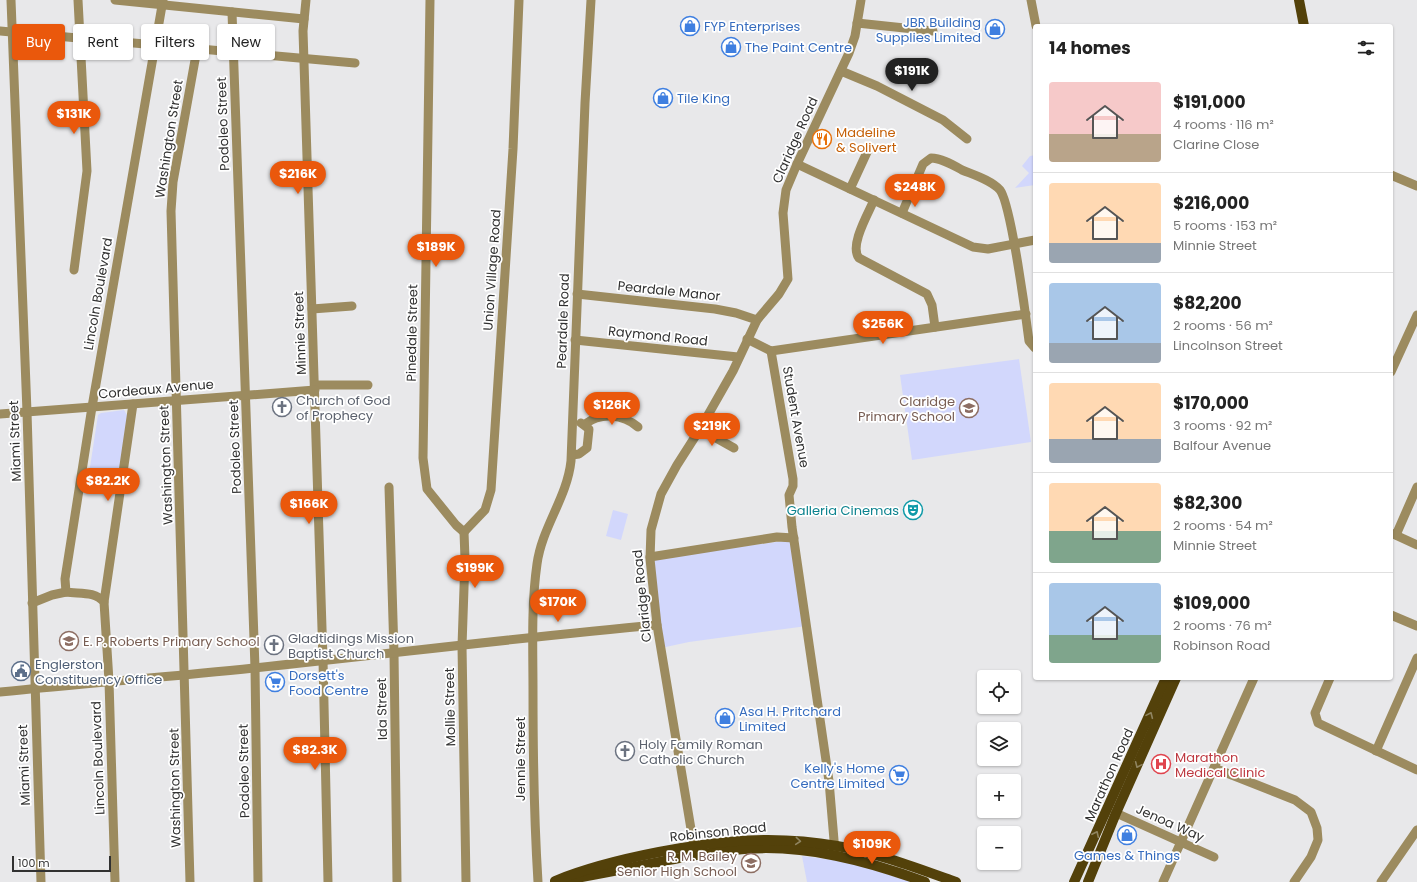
<!DOCTYPE html>
<meta charset="utf-8">
<style>
:root{--surface:#fff;--page:#f2f2f2;--text:#222;--muted:#767676;--line:#e0e0e0;--accent:#ea580c}
body{margin:0;font-family:Poppins,sans-serif;background:var(--page);color:var(--text);height:100vh;display:flex;flex-direction:column;font-size:15px;white-space:nowrap}
*{box-sizing:border-box;margin:0}
p{font-size:13px;color:var(--muted)}
.icon{flex:none;width:22px;height:22px;fill:none;stroke:currentColor;stroke-width:2;stroke-linecap:round;stroke-linejoin:round}
.map{position:relative;flex:1;overflow:hidden}
.details{position:absolute;left:1033px;top:24px;width:360px;height:656px;display:flex;flex-direction:column;background:var(--surface);border-radius:4px;box-shadow:0 1px 3px #0004}
.details>*{flex:none}
.hud{position:absolute;left:12px;top:24px;width:380px;height:36px;display:flex;gap:8px}
.controls{position:absolute;left:977px;top:670px;display:grid;gap:8px}
.controls a{display:grid;place-items:center;width:44px;height:44px;border-radius:4px;background:var(--surface);box-shadow:0 1px 3px #0004;font-size:20px}
.scale{position:absolute;left:12px;bottom:10px;width:99px;box-sizing:border-box;padding-left:4px;border:2px solid #313131;border-top:0;font-size:11px;line-height:14px;white-space:nowrap;color:#313131;-webkit-text-stroke:3px #fff;paint-order:stroke}
.price{position:absolute;translate:-50% -34px;padding:0 9px;border-radius:14px;background:var(--accent);color:#fff;font-size:13px;line-height:26px;filter:drop-shadow(0 1px 2px #0008)}
.price::after{content:'';position:absolute;left:50%;top:24px;width:12px;height:9px;margin-left:-6px;background:inherit;clip-path:polygon(0 0,100% 0,50% 100%)}
.price.selected{background:#222;color:#fff}
ul{padding:0;list-style:none}
li{display:flex;align-items:center;gap:12px;height:100px;padding:0 16px}
li+li{border-top:1px solid var(--line)}
li span{display:grid;place-items:center;flex:none;width:112px;height:80px;border-radius:4px;color:#555}
li>.icon{margin-inline-start:auto}
span .icon{width:48px;height:48px;fill:#fffc;stroke-width:1}
li b{font-size:17px}
h2{display:flex;justify-content:space-between;align-items:center;height:48px;padding:0 16px;font-size:17px}
.chip{padding:0 14px;border-radius:4px;background:var(--surface);box-shadow:0 1px 3px #0004;font-size:14px;line-height:36px}
.chip.selected{background:var(--accent);color:#fff}
.map>svg:first-child{display:block}
.green{fill:#d2d7fc}
.lines{fill:none;stroke-linecap:round;stroke-linejoin:round}
.minor{stroke:#9c8b5f;stroke-width:9}
.major{stroke:#53410a;stroke-width:10}
.oneway{stroke:#8f8460}
.labels{text-anchor:middle;dominant-baseline:central;stroke-width:3.5;stroke-linejoin:round;paint-order:stroke}
.shop-label{font-size:13px;fill:#366cbe;stroke:#fff;text-anchor:start}
.street-label{font-size:13px;fill:#313131;stroke:#fff}
.food-label{font-size:13px;fill:#c56008;stroke:#fff;text-anchor:start}
.worship-label{font-size:13px;fill:#5b616d;stroke:#fff;text-anchor:start}
.education-label{font-size:13px;fill:#785e54;stroke:#fff;text-anchor:end}
.culture-label{font-size:13px;fill:#0d838f;stroke:#fff;text-anchor:end}
.service-label{font-size:13px;fill:#4e5e75;stroke:#fff;text-anchor:start}
.health-label{font-size:13px;fill:#be3a42;stroke:#fff;text-anchor:start}
</style>
<div class="map">
<svg width="1417" height="882" viewBox="0 0 1417 882">
<rect width="100%" height="100%" fill="#e8e8ea"/>
<g class="green">
<polygon points="1035,155 1035,185 1015,188 1029,173 1022,166 1030,156"/>
<polygon points="1019,359 1031,442 912,460 900,375"/>
<polygon points="124,410 127,415 119,484 88,480 98,415 101,413"/>
<polygon points="613,510 628,514 621,540 606,536"/>
<polygon points="790,540 807,626 689,642 661,648 653,559"/>
<polygon points="802,856 850,862 911,882 807,882"/>
</g>
<g class="lines">
<g class="minor">
<polyline points="11,0 27,412 41,882"/>
<polyline points="115,0 304,19"/>
<polyline points="306,0 303,31 323,660 328,882"/>
<polyline points="430,0 423,458 427,489 456,525 464,532"/>
<polyline points="1031,0 1036,26"/>
<polyline points="232,12 255,668 258,882"/>
<polyline points="857,23 933,31"/>
<polyline points="0,31 355,63"/>
<polyline points="841,71 877,86 943,120 967,139"/>
<polyline points="797,164 973,247 988,249 1035,240"/>
<polyline points="1391,175 1417,186"/>
<polyline points="850,189 868,150"/>
<path d="M874 200C868 214 849 246 859 258L927 294 932 305 935 327"/>
<path d="M902 213 923 164 931 158C941 158 953 165 962 170 974 175 991 180 1000 190 1011 204 1026 317 1029 341L1035 348"/>
<polyline points="74,270 87,171 78,0"/>
<polyline points="577,294 715,309 736,313 757,320"/>
<polyline points="312,309 352,306"/>
<polyline points="747,339 771,351 1026,314"/>
<polyline points="575,340 738,357"/>
<polyline points="771,351 793,479 793,486 789,495 792,527 829,781 835,852"/>
<polyline points="1391,372 1417,315"/>
<polyline points="315,385 368,385"/>
<polyline points="0,414 315,390"/>
<path d="M585 424C601 412 623 414 638 427"/>
<polyline points="700,429 734,448"/>
<polyline points="572,455 579,454 587,448 589,429 581,423"/>
<polyline points="389,487 394,653 397,882"/>
<polyline points="464,532 485,510 491,490 513,149 519,0"/>
<polyline points="464,532 465,559 462,646 466,882"/>
<polyline points="1391,533 1417,545"/>
<polyline points="1396,535 1417,487"/>
<polyline points="650,557 777,537 794,538"/>
<polyline points="104,602 133,404"/>
<polyline points="32,603 52,595 66,592"/>
<polyline points="1391,615 1417,626"/>
<polyline points="1330,678 1315,713 1318,723 1417,770"/>
<path d="M0 692C85 683 170 677 254 668 389 654 523 637 657 625"/>
<polyline points="1376,751 1417,658"/>
<polyline points="1214,768 1295,800 1311,812 1317,828 1318,840 1311,857 1294,882"/>
<polyline points="1116,813 1214,857"/>
<polyline points="695,853 657,625 650,559 651,530 661,494 677,465 700,429 733,371 757,320 779,294 788,279 783,213 786,190 797,164 849,53 855,36 861,0"/>
<path d="M115 882 109 681 104 602C95 591 80 594 66 592L65 579 92 407 163 0"/>
<polyline points="190,882 171,211 173,182 197,49"/>
<path d="M538 882C534 818 533 755 533 691 533 649 531 606 537 564 542 527 567 498 571 461L585 103 591 0"/>
<polyline points="1163,882 1254,678"/>
<polyline points="1381,882 1417,830"/>
</g>
<g class="major">
<polyline points="1299,0 1304,26"/>
<path d="M570 879C628 870 685 854 744 849 805 844 868 861 925 882"/>
<path d="M555 881C589 867 623 859 659 852 719 840 777 835 837 846 878 853 917 868 956 882"/>
<polyline points="1074,882 1166,678"/>
<polyline points="1088,882 1116,813 1176,678"/>
</g>
</g>
<defs><path id="oneway-chevron" d="M-2-3.5L2.5 0L-2 3.5" fill="none" stroke-width="1.6" stroke-linecap="round" stroke-linejoin="round"/></defs>
<g class="oneway">
<use href="#oneway-chevron" transform="translate(1150 715) rotate(-66)"/>
<use href="#oneway-chevron" transform="translate(1138 765) rotate(114)"/>
<use href="#oneway-chevron" transform="translate(1096 834) rotate(-65)"/>
<use href="#oneway-chevron" transform="translate(798 841) rotate(5)"/>
</g>
<defs>
<symbol id="shop-ring" viewBox="-11 -11 22 22"><circle r="9.5" fill="#fff" stroke="#3f7fe0" stroke-width="1.5"/><path d="M-5-2.5h2.3a2.7 3.5 0 0 1 5.4 0H5L5.5 6h-11ZM-1.5-2.5h3a1.5 2.3 0 0 0-3 0Z" fill="#3f7fe0"/></symbol>
<symbol id="restaurant-ring" viewBox="-11 -11 22 22"><circle r="9.5" fill="#fff" stroke="#e8710a" stroke-width="1.5"/><path d="M-5-6h1v4h1v-4h1v4h1v-4h1v5L-1.5 .5V6h-2V.5L-5-1ZM5-6V6H3V1.5H1.5Q1.5-4 5-6Z" fill="#e8710a"/></symbol>
<symbol id="church-ring" viewBox="-11 -11 22 22"><circle r="9.5" fill="#fff" stroke="#6b7280" stroke-width="1.5"/><path d="M-1.2-6h2.4v3.5h3.3v2.4h-3.3V6h-2.4V-.1h-3.3v-2.4h3.3Z" fill="#6b7280"/></symbol>
<symbol id="school-ring" viewBox="-11 -11 22 22"><circle r="9.5" fill="#fff" stroke="#8d6e63" stroke-width="1.5"/><path d="M0-5L7-2L0 1L-7-2ZM-4 1L0 2.5L4 1V4Q0 6-4 4Z" fill="#8d6e63"/></symbol>
<symbol id="theatre-ring" viewBox="-11 -11 22 22"><circle r="9.5" fill="#fff" stroke="#0f9aa8" stroke-width="1.5"/><path d="M-5-5.5Q0-4 5-5.5V0Q5 5 0 6Q-5 5-5 0ZM-3.3-2.5H-1v1.5H-3.3ZM1-2.5H3.3v1.5H1ZM-2.8 1Q0 5.5 2.8 1Z" fill="#0f9aa8"/></symbol>
<symbol id="civic-ring" viewBox="-11 -11 22 22"><circle r="9.5" fill="#fff" stroke="#5c6f8a" stroke-width="1.5"/><path d="M-.6-6.5H3V-4.5H.6V-3L4-1V1h2V6H-6V1h2V-1L-.6-3ZM-1.2 2.5V6h2.4V2.5Z" fill="#5c6f8a"/></symbol>
<symbol id="supermarket-ring" viewBox="-11 -11 22 22"><circle r="9.5" fill="#fff" stroke="#3f7fe0" stroke-width="1.5"/><path d="M-6-5.5h2.5l.6 2H6L4.5 2H-2.5L-4.4-4H-6ZM-1.5 3.2a1.3 1.3 0 1 0 .1 0ZM3 3.2a1.3 1.3 0 1 0 .1 0Z" fill="#3f7fe0"/></symbol>
<symbol id="hospital-ring" viewBox="-11 -11 22 22"><circle r="9.5" fill="#fff" stroke="#e0444e" stroke-width="1.5"/><path d="M-5-5h3v3.5h4V-5h3V5h-3V1.5h-4V5h-3Z" fill="#e0444e"/></symbol>
</defs>
<g fill-rule="evenodd">
<use href="#shop-ring" x="679" y="15" width="22" height="22"/>
<use href="#shop-ring" x="984" y="18" width="22" height="22"/>
<use href="#shop-ring" x="720" y="36" width="22" height="22"/>
<use href="#shop-ring" x="652" y="87" width="22" height="22"/>
<use href="#restaurant-ring" x="811" y="128" width="22" height="22"/>
<use href="#church-ring" x="271" y="396" width="22" height="22"/>
<use href="#school-ring" x="958" y="397" width="22" height="22"/>
<use href="#theatre-ring" x="902" y="499" width="22" height="22"/>
<use href="#school-ring" x="58" y="630" width="22" height="22"/>
<use href="#church-ring" x="263" y="634" width="22" height="22"/>
<use href="#civic-ring" x="10" y="660" width="22" height="22"/>
<use href="#supermarket-ring" x="264" y="671" width="22" height="22"/>
<use href="#shop-ring" x="714" y="707" width="22" height="22"/>
<use href="#church-ring" x="614" y="740" width="22" height="22"/>
<use href="#hospital-ring" x="1150" y="753" width="22" height="22"/>
<use href="#supermarket-ring" x="888" y="764" width="22" height="22"/>
<use href="#shop-ring" x="1116" y="824" width="22" height="22"/>
<use href="#school-ring" x="740" y="852" width="22" height="22"/>
</g>
<g class="labels">
<g class="shop-label">
<text x="981" y="22" text-anchor="end">JBR Building<tspan x="981" dy="15">Supplies Limited</tspan></text>
<text x="704" y="26">FYP Enterprises</text>
<text x="745" y="47">The Paint Centre</text>
<text x="677" y="98">Tile King</text>
<text x="289" y="675">Dorsett's<tspan x="289" dy="15">Food Centre</tspan></text>
<text x="739" y="711">Asa H. Pritchard<tspan x="739" dy="15">Limited</tspan></text>
<text x="885" y="768" text-anchor="end">Kelly's Home<tspan x="885" dy="15">Centre Limited</tspan></text>
<text x="1127" y="855" text-anchor="middle">Games &amp; Things</text>
</g>
<g class="street-label">
<text transform="translate(223 124) rotate(-92)">Podoleo Street</text>
<text transform="translate(169 139) rotate(-81)">Washington Street</text>
<text transform="translate(795 140) rotate(-66)">Claridge Road</text>
<text transform="translate(492 270) rotate(-86)">Union Village Road</text>
<text transform="translate(669 291) rotate(6)">Peardale Manor</text>
<text transform="translate(98 294) rotate(-80)">Lincoln Boulevard</text>
<text transform="translate(563 321) rotate(-88)">Peardale Road</text>
<text transform="translate(300 333) rotate(-92)">Minnie Street</text>
<text transform="translate(412 333) rotate(-89)">Pinedale Street</text>
<text transform="translate(658 336) rotate(6)">Raymond Road</text>
<text transform="translate(156 389) rotate(-5)">Cordeaux Avenue</text>
<text transform="translate(796 417) rotate(80)">Student Avenue</text>
<text transform="translate(15 441) rotate(-92)">Miami Street</text>
<text transform="translate(235 447) rotate(-92)">Podoleo Street</text>
<text transform="translate(166 465) rotate(-92)">Washington Street</text>
<text transform="translate(642 596) rotate(-96)">Claridge Road</text>
<text transform="translate(450 707) rotate(-91)">Mollie Street</text>
<text transform="translate(382 709) rotate(-91)">Ida Street</text>
<text transform="translate(98 758) rotate(-92)">Lincoln Boulevard</text>
<text transform="translate(520 759) rotate(-90)">Jennie Street</text>
<text transform="translate(24 765) rotate(-92)">Miami Street</text>
<text transform="translate(244 771) rotate(-91)">Podoleo Street</text>
<text transform="translate(1109 775) rotate(-66)">Marathon Road</text>
<text transform="translate(175 788) rotate(-91)">Washington Street</text>
<text transform="translate(1170 823) rotate(24)">Jenoa Way</text>
<text transform="translate(718 832) rotate(-6)">Robinson Road</text>
</g>
<g class="food-label">
<text x="836" y="132">Madeline<tspan x="836" dy="15">&amp; Solivert</tspan></text>
</g>
<g class="worship-label">
<text x="296" y="400">Church of God<tspan x="296" dy="15">of Prophecy</tspan></text>
<text x="288" y="638">Gladtidings Mission<tspan x="288" dy="15">Baptist Church</tspan></text>
<text x="639" y="744">Holy Family Roman<tspan x="639" dy="15">Catholic Church</tspan></text>
</g>
<g class="education-label">
<text x="955" y="401">Claridge<tspan x="955" dy="15">Primary School</tspan></text>
<text x="83" y="641" text-anchor="start">E. P. Roberts Primary School</text>
<text x="737" y="856">R. M. Bailey<tspan x="737" dy="15">Senior High School</tspan></text>
</g>
<g class="culture-label">
<text x="899" y="510">Galleria Cinemas</text>
</g>
<g class="service-label">
<text x="35" y="664">Englerston<tspan x="35" dy="15">Constituency Office</tspan></text>
</g>
<g class="health-label">
<text x="1175" y="757">Marathon<tspan x="1175" dy="15">Medical Clinic</tspan></text>
</g>
</g>
</svg>
<div class="controls">
<a><svg class="icon" aria-label="locate" viewBox="0 0 24 24"><circle cx="12" cy="12" r="6"/><path d="M12 2v4M12 18v4M2 12h4M18 12h4"/></svg></a>
<a><svg class="icon" aria-label="layers" viewBox="0 0 24 24"><path d="M12 4l9 5-9 5-9-5zM3 14l9 5 9-5"/></svg></a>
<a>+</a>
<a>−</a>
</div>
<div class="scale">100 m</div>
<b class="price selected" style="left:912px;top:92px">$191K</b>
<b class="price" style="left:74px;top:135px">$131K</b>
<b class="price" style="left:298px;top:195px">$216K</b>
<b class="price" style="left:915px;top:208px">$248K</b>
<b class="price" style="left:436px;top:268px">$189K</b>
<b class="price" style="left:883px;top:345px">$256K</b>
<b class="price" style="left:612px;top:426px">$126K</b>
<b class="price" style="left:712px;top:447px">$219K</b>
<b class="price" style="left:108px;top:502px">$82.2K</b>
<b class="price" style="left:309px;top:525px">$166K</b>
<b class="price" style="left:475px;top:589px">$199K</b>
<b class="price" style="left:558px;top:623px">$170K</b>
<b class="price" style="left:315px;top:771px">$82.3K</b>
<b class="price" style="left:872px;top:865px">$109K</b>
<div class="hud">
<a class="chip selected">Buy</a>
<a class="chip">Rent</a>
<a class="chip">Filters</a>
<a class="chip">New</a>
</div>
<section class="details">
<h2>14 homes<svg class="icon" aria-label="filters" viewBox="0 0 24 24"><path d="M4 7h16M4 17h16"/><circle cx="9" cy="7" r="2"/><circle cx="15" cy="17" r="2"/></svg></h2>
<ul>
<li><span style="background:linear-gradient(#f6c9c9 65%,#b9a48a 0)"><svg class="icon" aria-label="home" viewBox="0 0 24 24"><path d="M3 11l9-7 9 7M6 9v11h12V9"/></svg></span><div><b>$191,000</b><p>4 rooms · 116 m²</p><p>Clarine Close</p></div></li>
<li><span style="background:linear-gradient(#ffd9b3 75%,#9aa5b1 0)"><svg class="icon" aria-label="home" viewBox="0 0 24 24"><path d="M3 11l9-7 9 7M6 9v11h12V9"/></svg></span><div><b>$216,000</b><p>5 rooms · 153 m²</p><p>Minnie Street</p></div></li>
<li><span style="background:linear-gradient(#a9c7e8 75%,#9aa5b1 0)"><svg class="icon" aria-label="home" viewBox="0 0 24 24"><path d="M3 11l9-7 9 7M6 9v11h12V9"/></svg></span><div><b>$82,200</b><p>2 rooms · 56 m²</p><p>Lincolnson Street</p></div></li>
<li><span style="background:linear-gradient(#ffd9b3 70%,#9aa5b1 0)"><svg class="icon" aria-label="home" viewBox="0 0 24 24"><path d="M3 11l9-7 9 7M6 9v11h12V9"/></svg></span><div><b>$170,000</b><p>3 rooms · 92 m²</p><p>Balfour Avenue</p></div></li>
<li><span style="background:linear-gradient(#ffd9b3 60%,#7fa58c 0)"><svg class="icon" aria-label="home" viewBox="0 0 24 24"><path d="M3 11l9-7 9 7M6 9v11h12V9"/></svg></span><div><b>$82,300</b><p>2 rooms · 54 m²</p><p>Minnie Street</p></div></li>
<li><span style="background:linear-gradient(#a9c7e8 65%,#7fa58c 0)"><svg class="icon" aria-label="home" viewBox="0 0 24 24"><path d="M3 11l9-7 9 7M6 9v11h12V9"/></svg></span><div><b>$109,000</b><p>2 rooms · 76 m²</p><p>Robinson Road</p></div></li>
</ul>
</section>
</div>
